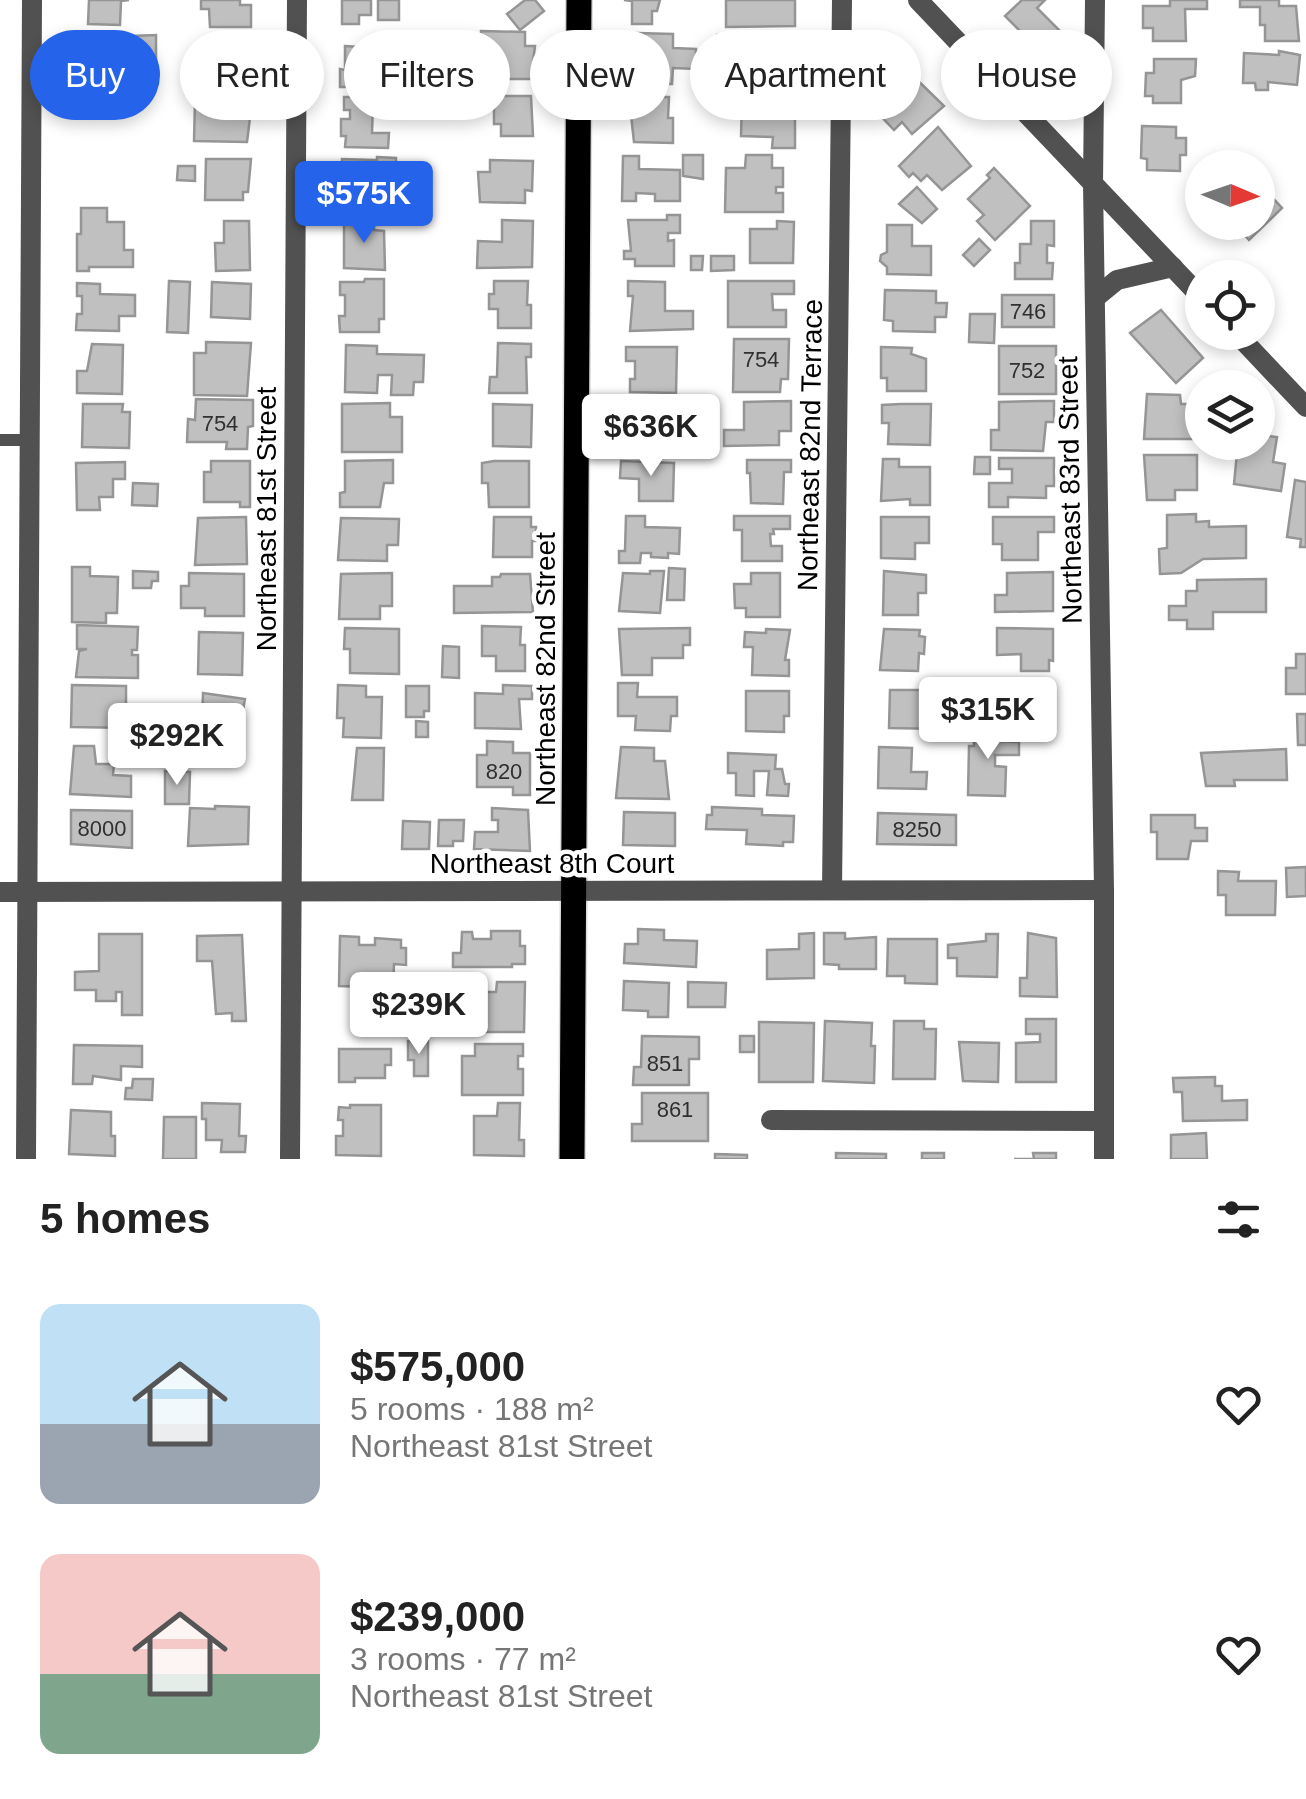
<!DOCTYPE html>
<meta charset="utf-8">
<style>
:root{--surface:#fff;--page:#f2f2f2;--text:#222;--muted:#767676;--accent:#2563eb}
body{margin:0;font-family:Arial,sans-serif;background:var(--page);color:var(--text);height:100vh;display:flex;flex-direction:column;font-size:38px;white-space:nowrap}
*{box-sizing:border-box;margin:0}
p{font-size:32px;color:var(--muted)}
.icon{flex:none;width:55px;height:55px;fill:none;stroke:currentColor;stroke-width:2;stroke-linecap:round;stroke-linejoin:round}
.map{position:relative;height:1159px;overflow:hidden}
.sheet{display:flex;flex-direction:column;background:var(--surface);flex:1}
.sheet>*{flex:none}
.guide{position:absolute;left:30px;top:30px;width:1248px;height:90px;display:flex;gap:20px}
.needle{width:65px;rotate:92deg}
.tools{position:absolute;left:1185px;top:150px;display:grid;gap:20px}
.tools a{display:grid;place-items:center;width:90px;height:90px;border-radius:50%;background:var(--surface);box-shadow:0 5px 15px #0003;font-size:50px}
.price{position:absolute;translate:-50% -85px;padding:0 22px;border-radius:10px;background:#fff;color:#222;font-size:32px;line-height:65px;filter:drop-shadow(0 2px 5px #0008)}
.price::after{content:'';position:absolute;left:50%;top:60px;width:30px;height:22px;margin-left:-15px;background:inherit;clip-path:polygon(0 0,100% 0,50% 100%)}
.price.current{background:var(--accent);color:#fff}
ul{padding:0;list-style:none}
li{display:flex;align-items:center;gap:30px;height:250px;padding:0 40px}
li span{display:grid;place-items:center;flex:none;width:280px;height:200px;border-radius:20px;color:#555}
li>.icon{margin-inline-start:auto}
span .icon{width:120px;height:120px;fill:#fffc;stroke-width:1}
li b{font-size:42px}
h2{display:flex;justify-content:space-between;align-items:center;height:120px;padding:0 40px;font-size:42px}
.chip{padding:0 35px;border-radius:45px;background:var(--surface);box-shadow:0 5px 15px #0003;font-size:35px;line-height:90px}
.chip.current{background:var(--accent);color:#fff}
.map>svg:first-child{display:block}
.building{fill:#c0c0c0;stroke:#959595;stroke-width:2.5}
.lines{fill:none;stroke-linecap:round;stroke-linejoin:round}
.primary-casing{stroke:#dbdbdb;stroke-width:28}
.lane{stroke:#515151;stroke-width:12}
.street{stroke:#515151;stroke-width:20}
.primary{stroke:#000;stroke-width:25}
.labels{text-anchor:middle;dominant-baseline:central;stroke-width:9;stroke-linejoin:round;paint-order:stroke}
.number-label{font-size:22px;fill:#303030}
.street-label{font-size:28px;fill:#000;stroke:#fff}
</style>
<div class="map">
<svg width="1306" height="1159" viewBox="0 0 1306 1159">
<rect width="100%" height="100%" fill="#fff"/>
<g class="building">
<polygon points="89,0 129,0 121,1 120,25 88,24"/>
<polygon points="201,0 240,0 240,5 251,5 251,27 210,27 209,9 201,9"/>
<polygon points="342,0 371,0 371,15 359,15 359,24 342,24"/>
<rect x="378" y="0" width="21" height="20"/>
<polygon points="525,0 535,0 544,11 520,30 507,14"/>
<polygon points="660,0 657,11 652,11 652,24 632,24 632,1 624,0"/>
<polygon points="726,0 795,0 795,26 726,27"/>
<polygon points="1022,0 1045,0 1037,8 1063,34 1043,54 1005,16"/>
<polygon points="1170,0 1207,0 1207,9 1185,9 1186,41 1153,41 1153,28 1143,28 1143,6 1170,6"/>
<polygon points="1279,0 1279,6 1296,6 1299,41 1265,41 1265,25 1260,25 1260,7 1240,7 1240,0"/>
<polygon points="481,31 525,32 525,46 535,46 531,79 489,79 489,63 480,63"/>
<polygon points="773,32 796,32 794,76 760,76 759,90 721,89 722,46 717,46 717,35 750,36 750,44 773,45"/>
<polygon points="636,33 673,34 673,48 696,49 696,69 673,68 672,84 633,84"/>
<polygon points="156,35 156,75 132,75 132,71 120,71 120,86 105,86 105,81 83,81 83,66 77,66 72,77 63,80 63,57 85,57 86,36 107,36 107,40 120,40 120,51 132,51 132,36"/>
<polygon points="209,40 248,45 247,71 252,71 251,87 207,85 207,72 197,71 198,55 208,55"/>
<polygon points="345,46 390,49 388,87 340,87 340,69 345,70"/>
<polygon points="1279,51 1300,55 1297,85 1268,82 1268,90 1256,90 1255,83 1243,83 1244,53 1279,55"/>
<polygon points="1154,59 1196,59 1195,76 1181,80 1181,103 1153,103 1153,96 1145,96 1146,73 1154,73"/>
<polygon points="906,69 944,106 912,134 902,122 894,130 878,113 886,106 876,95"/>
<polygon points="489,96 531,96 533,136 501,136 501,124 494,124 494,109 489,109"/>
<polygon points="344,97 368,97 368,103 373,104 372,133 389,133 388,148 345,147 346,136 341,136 341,119 350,119 350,110 344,110"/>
<polygon points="629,97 669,97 668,118 673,118 673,143 634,142"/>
<polygon points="742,99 786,101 785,113 795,113 795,148 772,148 773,137 741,136"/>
<polygon points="195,100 252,102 247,142 194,141"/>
<polygon points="1142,126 1176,127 1176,138 1186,138 1186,155 1180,155 1180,171 1147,170 1147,159 1141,158"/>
<polygon points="938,127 971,166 942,190 927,175 921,181 913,173 909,177 899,166"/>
<polygon points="683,155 703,155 703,179 683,176"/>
<polygon points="746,155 772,155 772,168 783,168 783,187 776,187 776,193 783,193 783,212 725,212 726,168 745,168"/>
<polygon points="623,156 639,156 639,169 680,170 680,201 655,201 655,194 636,193 636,201 622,201"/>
<polygon points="377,157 396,158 395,190 377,189 376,209 347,208 347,192 341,192 342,159 377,160"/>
<polygon points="206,159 251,159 248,192 243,192 243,200 205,200"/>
<polygon points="490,160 533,161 532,191 525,190 525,203 480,202 478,172 490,172"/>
<polygon points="178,166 195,166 195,181 177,180"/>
<polygon points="994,168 1030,206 995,240 977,221 984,215 968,199 990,178 987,175"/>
<polygon points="1258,182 1282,208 1249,240 1241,231 1234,238 1219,222 1258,222"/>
<polygon points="917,187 937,209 922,223 899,204"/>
<polygon points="81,208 107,208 107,222 124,222 124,250 133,250 133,267 89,267 89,271 77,271 77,234 81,234"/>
<polygon points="667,215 680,215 680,233 668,233 668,241 674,240 674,266 635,266 635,259 624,259 624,251 631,251 628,220 667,220"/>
<polygon points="344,220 374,221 374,230 384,231 385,270 344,268"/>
<polygon points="502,220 533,221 532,267 477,268 478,241 502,242"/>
<polygon points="224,221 249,221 250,270 216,271 215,243 224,243"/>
<polygon points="777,221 794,222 793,263 750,263 750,229 777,229"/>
<polygon points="1031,221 1054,221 1054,246 1047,245 1047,263 1053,263 1052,279 1015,279 1015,263 1020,263 1020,244 1031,244"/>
<polygon points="887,225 912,225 912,246 931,246 931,275 887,274 887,267 880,261 881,255 887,252"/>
<polygon points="979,239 990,250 974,266 963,255"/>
<polygon points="691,256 703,256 702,270 691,270"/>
<polygon points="711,256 734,256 734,270 711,271"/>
<polygon points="365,279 384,279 384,319 379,319 379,332 340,332 339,316 345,316 345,295 340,295 340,282 364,282"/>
<polygon points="169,281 190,282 188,333 167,332"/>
<polygon points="494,281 528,281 527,305 531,305 531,328 498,328 498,309 489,309 489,294 494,294"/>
<polygon points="628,281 665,282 665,311 693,311 693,329 630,331 633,296 628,296"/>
<polygon points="728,281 794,281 794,294 772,294 773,310 786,310 786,327 728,327"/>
<polygon points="212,282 251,284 250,319 211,317"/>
<polygon points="77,283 100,284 100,294 135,295 135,316 119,316 119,331 76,330 77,314 82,314 82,296 77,296"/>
<polygon points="885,290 936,291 936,303 947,303 946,317 935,317 935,332 893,331 893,321 884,320"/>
<rect x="1002" y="295" width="52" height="32"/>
<polygon points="1161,310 1203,358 1176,383 1130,333"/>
<polygon points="970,314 995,314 994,343 969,342"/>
<polygon points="734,339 789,339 788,379 781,379 780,392 733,392"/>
<polygon points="206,342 251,343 247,396 194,395 194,353 206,353"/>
<polygon points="498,343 531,344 531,357 526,357 527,393 489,393 490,377 497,377"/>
<polygon points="92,344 123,345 122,394 77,393 77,371 87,371"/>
<polygon points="346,345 377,346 377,354 424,355 423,382 414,382 413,395 391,395 392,375 378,375 377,393 345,392"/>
<rect x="999" y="346" width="57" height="48"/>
<polygon points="626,347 677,347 676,393 630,392 630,379 635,379 635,361 626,361"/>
<polygon points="881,347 912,348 911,354 926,359 926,391 887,391 887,378 881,378"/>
<polygon points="1147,394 1180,395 1181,404 1202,404 1202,428 1193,428 1193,439 1144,439"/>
<polygon points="196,399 253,400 253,426 248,427 247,449 226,449 227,442 187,442 188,419 195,420"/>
<polygon points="791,401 791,431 779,431 779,445 724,446 724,430 744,430 744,402"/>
<polygon points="1040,401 1054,401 1054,422 1046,422 1043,451 991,450 991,430 999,430 999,402"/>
<polygon points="390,403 390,417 402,417 402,452 342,452 342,404"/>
<polygon points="632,403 673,404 673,409 684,409 683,445 627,444 627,414 632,414"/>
<polygon points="83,404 123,404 122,412 130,412 129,448 82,447"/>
<polygon points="493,404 532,405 531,447 493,446"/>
<polygon points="901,404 931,404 930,445 888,444 889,423 882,423 882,405"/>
<polygon points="1258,435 1277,437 1273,462 1285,464 1281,491 1234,484 1238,442 1258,442"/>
<polygon points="1144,455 1197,455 1197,490 1175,490 1175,500 1147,500"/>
<polygon points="975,457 990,457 990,474 974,474"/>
<polygon points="999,458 1054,458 1054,486 1046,486 1046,498 1008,497 1008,507 989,507 989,483 1012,483 1012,469 999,469"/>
<polygon points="883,459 899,459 899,467 930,467 930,505 910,505 910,499 881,501"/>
<polygon points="393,460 393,483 384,483 380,507 340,507 340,493 345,492 345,461"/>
<polygon points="747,460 791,460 791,472 784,472 783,504 751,503 750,473 747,473"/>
<polygon points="211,461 250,461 250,507 240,507 240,502 204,502 204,472 211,472"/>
<polygon points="494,461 529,461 529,507 489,507 488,483 482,483 482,463"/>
<polygon points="621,461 674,463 673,501 639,501 639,479 620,478"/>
<polygon points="125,462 125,479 113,479 113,497 99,497 100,510 77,510 76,463"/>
<polygon points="1295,480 1306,482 1306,547 1300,547 1301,539 1287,537"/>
<polygon points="133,483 158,484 157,506 132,505"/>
<polygon points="1196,514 1196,522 1209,521 1209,527 1246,526 1246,558 1203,559 1181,573 1160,574 1159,549 1167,548 1167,515"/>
<polygon points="626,516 645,516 645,527 680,528 679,554 668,553 668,558 651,557 651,553 641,553 640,563 619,563 619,551 625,551"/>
<polygon points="734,516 790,516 790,529 773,529 774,534 770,534 771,546 782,546 782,561 742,561 742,530 734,530"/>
<polygon points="246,517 247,564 195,565 198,518"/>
<polygon points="494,517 531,517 531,527 536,527 536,541 532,541 532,557 493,557"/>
<polygon points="881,517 929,517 929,543 915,543 915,559 881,558"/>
<polygon points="993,517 1054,517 1054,532 1038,532 1038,560 1002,560 1002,544 993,544"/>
<polygon points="341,518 399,519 398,545 387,545 387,561 338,560"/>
<polygon points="72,567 90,567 90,576 118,577 117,613 106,613 106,623 72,622"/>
<polygon points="669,568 685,569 684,600 667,600"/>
<polygon points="133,571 158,572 158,581 152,581 151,588 133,588"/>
<polygon points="650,571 664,571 660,613 619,611 623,573 650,574"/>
<polygon points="884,571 926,575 926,593 918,593 918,615 883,615"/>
<polygon points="1053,572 1053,611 995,612 995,595 1007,595 1007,573"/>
<polygon points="189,573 244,574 244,616 205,616 205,608 181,608 181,586 189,586"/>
<polygon points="392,573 392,606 380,606 380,619 339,619 341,574"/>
<polygon points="751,573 780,573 780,617 746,617 746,608 735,608 734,584 751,584"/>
<polygon points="501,574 530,574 533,612 454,613 454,586 492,586 492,577 500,577"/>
<polygon points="1266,579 1266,612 1213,612 1213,629 1187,629 1187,620 1169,620 1169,606 1186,606 1186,591 1197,591 1197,580"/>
<polygon points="77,625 138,627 137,650 132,650 132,655 138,655 138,678 76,677 79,651 87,649 77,649"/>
<polygon points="482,626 521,627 520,645 525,645 525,671 496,671 496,656 482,656"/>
<polygon points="345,628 399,629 399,674 350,673 350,649 344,649"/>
<polygon points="690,628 690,645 683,645 683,658 652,658 652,675 622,675 619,629"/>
<polygon points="997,628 1053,629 1053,661 1049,660 1049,671 1021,671 1021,654 997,655"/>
<polygon points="766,629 790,630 785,660 789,660 789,676 752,675 753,647 744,647 745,632 766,633"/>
<polygon points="884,629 920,630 919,636 925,637 924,654 919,653 918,671 880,670"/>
<polygon points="199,632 243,633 242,675 198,674"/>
<polygon points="443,646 459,647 459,678 442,677"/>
<polygon points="1296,654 1306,654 1306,694 1286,694 1286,668 1296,668"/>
<polygon points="618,683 638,683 637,697 677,697 677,716 671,716 670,731 635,730 636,716 618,716"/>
<polygon points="72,685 126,686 126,708 135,708 135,728 71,727"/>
<polygon points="338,685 366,686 366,697 382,697 381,738 343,737 344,718 337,718"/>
<polygon points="503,685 532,686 532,699 519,699 521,729 475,728 475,693 503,694"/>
<polygon points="406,686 429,686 429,711 424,711 424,717 406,717"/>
<polygon points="890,690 943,690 942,729 889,728"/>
<polygon points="746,691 789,691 789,716 784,716 784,732 746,731"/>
<polygon points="203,693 245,699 240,726 202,724"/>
<polygon points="1297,714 1306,714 1306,745 1298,745"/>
<polygon points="167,715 187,716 187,738 166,737"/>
<polygon points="416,721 428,722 428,737 416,737"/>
<polygon points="974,721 991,721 995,741 1019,742 1019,755 995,755 995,766 1006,767 1005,796 968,795 969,746 974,746"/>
<polygon points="487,741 513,742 513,753 530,753 530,795 513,795 513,787 477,787 477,755 487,755"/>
<polygon points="74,746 94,746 96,764 114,764 113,775 131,776 131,797 70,794"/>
<polygon points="621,747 654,748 654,761 665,761 669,799 616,798"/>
<polygon points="879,747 912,748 911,772 927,772 926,789 878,788"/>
<polygon points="357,748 384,748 383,800 352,800"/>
<polygon points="1286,749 1287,780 1234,780 1235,786 1206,786 1201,753"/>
<polygon points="728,753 776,755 775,769 782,769 785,784 789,784 788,796 767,795 769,771 754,771 754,796 736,795 736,773 728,773"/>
<polygon points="165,771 190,772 189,804 165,804"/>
<polygon points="215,806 249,807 248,844 188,846 190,808 215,809"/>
<polygon points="712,807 762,809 762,815 794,816 793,842 783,842 783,846 746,844 747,830 706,829 707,815 712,815"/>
<polygon points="492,808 528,810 530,851 474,849 475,832 498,832 498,820 492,820"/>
<polygon points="71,810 132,811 132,848 71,844"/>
<polygon points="624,812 675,813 675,846 623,845"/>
<polygon points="878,813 956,815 956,845 877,844"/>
<polygon points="1151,815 1195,815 1195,828 1207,828 1207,841 1191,841 1188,859 1157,859 1157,832 1151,832"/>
<polygon points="439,820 464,820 463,841 453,841 453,846 438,846"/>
<polygon points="403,821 430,822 429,849 402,849"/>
<polygon points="1306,867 1306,896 1287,897 1286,868"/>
<polygon points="1218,871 1239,872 1238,881 1276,881 1275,915 1226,915 1226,895 1218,895"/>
<polygon points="638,929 664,930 664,940 697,941 696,967 624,963 625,944 638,944"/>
<polygon points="491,931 520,931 520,946 525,946 525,964 512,964 512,967 453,967 453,953 461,953 462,932 472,932 473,939 491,939"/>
<polygon points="814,933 814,978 767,979 767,950 799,949 799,934"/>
<polygon points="824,933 845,933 845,939 876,937 876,969 839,969 839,965 824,964"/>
<polygon points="1028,933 1056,938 1057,997 1020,996 1020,978 1027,978"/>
<polygon points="99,934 142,934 142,1015 122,1015 122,992 116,992 116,1001 96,1001 96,990 75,990 75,972 99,971"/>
<polygon points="986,934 998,934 997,977 957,976 957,958 948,958 948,945 986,941"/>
<polygon points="242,935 246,1021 232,1021 232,1013 216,1014 212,961 197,961 197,936"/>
<polygon points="340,936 359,937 359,945 375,945 375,938 401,940 401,948 406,948 406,965 394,964 393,988 339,986"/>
<polygon points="888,939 937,939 937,984 905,983 905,976 887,976"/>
<polygon points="624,981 669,983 668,1017 648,1017 648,1011 623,1010"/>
<polygon points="497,982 525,982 524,1032 484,1032 484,1019 476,1019 476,1005 484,1005 484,992 496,992"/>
<polygon points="688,982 726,983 725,1007 688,1007"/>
<polygon points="1026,1019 1056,1019 1056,1082 1016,1082 1016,1043 1040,1042 1040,1034 1026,1034"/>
<polygon points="825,1021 872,1023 871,1046 875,1046 874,1083 823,1081"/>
<polygon points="894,1021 924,1021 924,1029 936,1029 935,1079 893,1079"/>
<polygon points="759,1022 814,1023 813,1082 759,1082"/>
<polygon points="642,1036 699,1037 699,1059 689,1059 689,1085 633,1085 634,1067 641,1067"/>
<rect x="740" y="1036" width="14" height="16"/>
<polygon points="408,1041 428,1041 428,1076 414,1076 414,1060 408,1060"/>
<polygon points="959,1042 999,1043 998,1082 963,1081"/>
<polygon points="475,1044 523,1044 523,1056 518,1056 518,1069 523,1069 523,1095 462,1095 462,1056 475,1056"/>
<polygon points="74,1045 142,1046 142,1067 121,1066 121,1080 93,1076 92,1084 73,1084"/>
<polygon points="339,1049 391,1049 391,1065 385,1065 385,1078 355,1078 355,1082 339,1082"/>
<polygon points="1215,1077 1215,1086 1222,1086 1222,1101 1247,1100 1247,1120 1183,1121 1182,1092 1174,1092 1173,1078"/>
<polygon points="133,1079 153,1079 152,1100 125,1099 126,1088 132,1088"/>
<polygon points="642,1093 708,1093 708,1141 632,1141 632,1124 642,1124"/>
<polygon points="202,1103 240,1104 239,1136 246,1136 245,1152 221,1152 222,1140 206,1140 206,1119 202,1119"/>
<polygon points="498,1103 520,1103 519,1140 524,1140 524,1156 474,1155 474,1116 497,1116"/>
<polygon points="350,1105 381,1105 381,1156 336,1155 336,1136 343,1136 343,1120 338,1120 339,1107 350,1108"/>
<polygon points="71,1110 111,1112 111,1136 115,1136 115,1156 69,1154"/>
<polygon points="164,1117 196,1117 196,1159 163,1159"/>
<polygon points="1206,1133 1207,1159 1171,1159 1171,1135"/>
<polygon points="836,1153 886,1154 886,1159 836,1159"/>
<rect x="922" y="1153" width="22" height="6"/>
<polygon points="1033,1153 1056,1153 1056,1159 1014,1159 1034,1159"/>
<polygon points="715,1154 747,1155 747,1159 715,1159"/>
</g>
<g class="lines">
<defs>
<polyline id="primary" points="572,1159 579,0"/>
</defs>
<use href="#primary" class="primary-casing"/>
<polyline class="lane" points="0,440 30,440"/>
<g class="street">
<polyline points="918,0 1202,298"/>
<polyline points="1095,0 1093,183 1104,890 1104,1159"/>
<polyline points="1095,298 1117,280 1173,267"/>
<polyline points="1235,332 1306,407"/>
<polyline points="832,890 842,0"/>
<polyline points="0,892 1104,890"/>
<polyline points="771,1120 1102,1121"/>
<polyline points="26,1159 32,0"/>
<polyline points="290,1159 297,0"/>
</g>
<use href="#primary" class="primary"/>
</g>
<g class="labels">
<g class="number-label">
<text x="1028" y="311">746</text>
<text x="761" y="359">754</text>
<text x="1027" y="370">752</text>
<text x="220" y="423">754</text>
<text x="504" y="771">820</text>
<text x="102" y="828">8000</text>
<text x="917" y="829">8250</text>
<text x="665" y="1063">851</text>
<text x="675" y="1109">861</text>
</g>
<g class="street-label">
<text transform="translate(810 445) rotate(-89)">Northeast 82nd Terrace</text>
<text transform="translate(1070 490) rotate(-91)">Northeast 83rd Street</text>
<text transform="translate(266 519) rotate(-90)">Northeast 81st Street</text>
<text transform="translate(545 669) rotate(-90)">Northeast 82nd Street</text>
<text x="552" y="863">Northeast 8th Court</text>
</g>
</g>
</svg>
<div class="tools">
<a><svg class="needle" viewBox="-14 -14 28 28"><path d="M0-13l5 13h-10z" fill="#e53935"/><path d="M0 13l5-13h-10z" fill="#767676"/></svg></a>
<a><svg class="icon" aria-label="locate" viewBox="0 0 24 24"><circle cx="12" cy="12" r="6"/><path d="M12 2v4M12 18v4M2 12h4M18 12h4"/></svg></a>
<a><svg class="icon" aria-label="layers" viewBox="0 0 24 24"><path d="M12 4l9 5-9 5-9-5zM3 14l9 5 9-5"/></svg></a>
</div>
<b class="price current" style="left:364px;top:246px">$575K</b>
<b class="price" style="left:651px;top:479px">$636K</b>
<b class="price" style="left:988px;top:762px">$315K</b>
<b class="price" style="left:177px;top:788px">$292K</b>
<b class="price" style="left:419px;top:1057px">$239K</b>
<div class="guide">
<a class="chip current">Buy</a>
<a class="chip">Rent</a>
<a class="chip">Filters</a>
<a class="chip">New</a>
<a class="chip">Apartment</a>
<a class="chip">House</a>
</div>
</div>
<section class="sheet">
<h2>5 homes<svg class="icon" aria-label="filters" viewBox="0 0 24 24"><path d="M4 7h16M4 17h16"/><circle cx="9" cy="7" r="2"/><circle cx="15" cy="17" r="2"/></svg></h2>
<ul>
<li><span style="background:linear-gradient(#bfe0f5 60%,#9aa5b1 0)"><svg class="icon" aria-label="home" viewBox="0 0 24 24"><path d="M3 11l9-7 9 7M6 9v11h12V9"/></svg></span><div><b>$575,000</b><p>5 rooms · 188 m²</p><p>Northeast 81st Street</p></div><svg class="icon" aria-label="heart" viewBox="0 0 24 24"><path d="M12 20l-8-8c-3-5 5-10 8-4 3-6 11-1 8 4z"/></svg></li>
<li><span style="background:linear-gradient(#f6c9c9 60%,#7fa58c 0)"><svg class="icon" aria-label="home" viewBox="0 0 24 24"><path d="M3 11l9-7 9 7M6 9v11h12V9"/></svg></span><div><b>$239,000</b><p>3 rooms · 77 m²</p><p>Northeast 81st Street</p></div><svg class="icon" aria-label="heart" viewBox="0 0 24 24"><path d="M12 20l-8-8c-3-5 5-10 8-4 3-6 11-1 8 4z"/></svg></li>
</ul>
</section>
